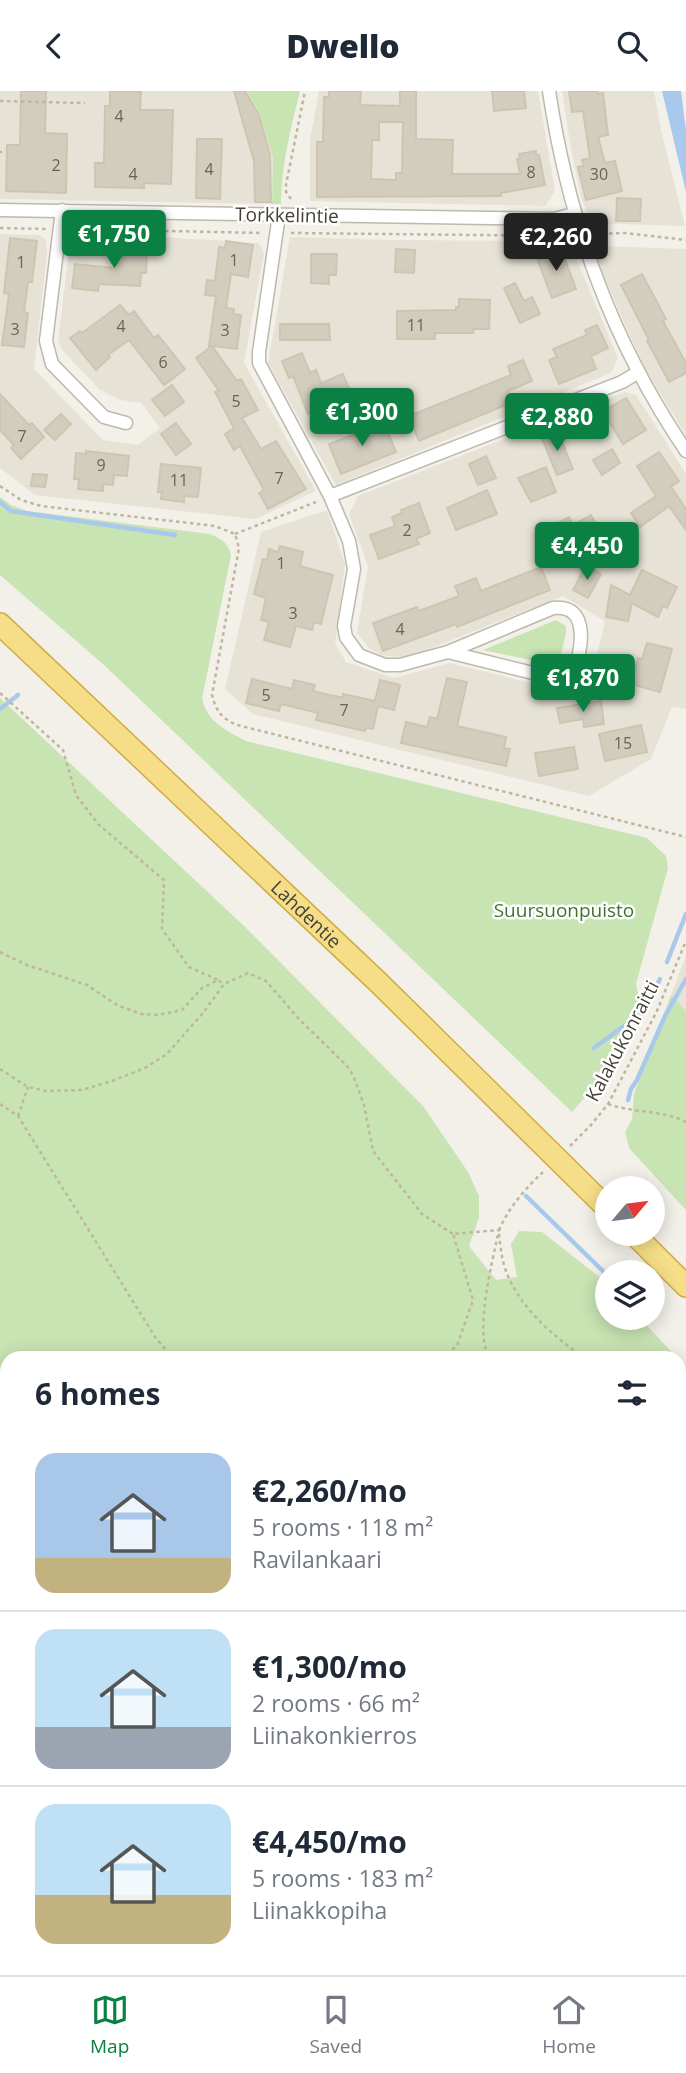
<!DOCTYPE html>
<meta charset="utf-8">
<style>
:root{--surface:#fff;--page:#f2f2f3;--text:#1f2937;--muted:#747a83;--line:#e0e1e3;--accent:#0b8043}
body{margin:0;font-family:"Open Sans",sans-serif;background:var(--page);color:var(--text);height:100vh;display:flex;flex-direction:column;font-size:26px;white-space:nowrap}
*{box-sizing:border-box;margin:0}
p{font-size:23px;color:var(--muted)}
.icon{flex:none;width:38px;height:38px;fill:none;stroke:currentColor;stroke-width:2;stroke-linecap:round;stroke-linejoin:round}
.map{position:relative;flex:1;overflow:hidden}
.panel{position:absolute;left:0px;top:1260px;width:686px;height:625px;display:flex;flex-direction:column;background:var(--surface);border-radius:21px 21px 0 0;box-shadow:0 4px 18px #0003}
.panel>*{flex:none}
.needle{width:46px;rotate:61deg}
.fabs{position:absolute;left:595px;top:1085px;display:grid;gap:14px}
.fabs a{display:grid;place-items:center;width:70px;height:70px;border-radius:50%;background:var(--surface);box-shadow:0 4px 18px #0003;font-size:35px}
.price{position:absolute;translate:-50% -60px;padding:0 16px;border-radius:7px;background:var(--accent);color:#fff;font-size:23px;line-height:46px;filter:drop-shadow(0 2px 4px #0008)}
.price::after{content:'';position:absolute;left:50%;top:42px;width:21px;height:16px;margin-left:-10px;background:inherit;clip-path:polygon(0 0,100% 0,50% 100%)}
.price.on{background:#222;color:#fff}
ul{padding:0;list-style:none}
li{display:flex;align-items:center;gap:21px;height:175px;padding:0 35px}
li+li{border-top:2px solid var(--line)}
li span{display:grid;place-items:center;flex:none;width:196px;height:140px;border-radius:21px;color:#555}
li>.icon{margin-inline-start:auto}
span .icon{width:84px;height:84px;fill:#fffc;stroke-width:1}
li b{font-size:30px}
h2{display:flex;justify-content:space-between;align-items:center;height:84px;padding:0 35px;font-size:30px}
header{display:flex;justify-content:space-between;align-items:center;height:91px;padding:0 35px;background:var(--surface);font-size:32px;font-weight:800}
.tab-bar{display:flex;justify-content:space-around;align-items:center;height:98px;border-top:2px solid var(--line);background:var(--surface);font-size:19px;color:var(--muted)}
.tab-bar a{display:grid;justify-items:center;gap:4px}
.tab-bar .on{color:var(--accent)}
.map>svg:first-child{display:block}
.residential{fill:#e6e3d6}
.green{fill:#c9e4b3}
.water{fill:#a8c9eb}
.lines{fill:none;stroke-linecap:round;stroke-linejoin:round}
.stream{stroke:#a8c9eb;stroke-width:4.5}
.building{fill:#d3cdbe;stroke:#cec5b1;stroke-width:2;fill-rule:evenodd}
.minor-casing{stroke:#bdb9ab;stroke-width:15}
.trunk-casing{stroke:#d2ab42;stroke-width:24}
.path{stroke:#beb69d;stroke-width:2.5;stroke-dasharray:3.5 3.5;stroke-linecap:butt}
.minor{stroke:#fff;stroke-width:12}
.trunk{stroke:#f5de87;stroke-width:21}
.labels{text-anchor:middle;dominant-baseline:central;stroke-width:5;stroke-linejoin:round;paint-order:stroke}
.number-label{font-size:16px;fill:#686459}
.street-label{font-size:19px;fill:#454137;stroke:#fff}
.park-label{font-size:19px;fill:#42732e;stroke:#fff}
</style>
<header><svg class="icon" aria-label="back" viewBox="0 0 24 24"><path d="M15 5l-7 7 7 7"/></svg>Dwello<svg class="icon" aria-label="search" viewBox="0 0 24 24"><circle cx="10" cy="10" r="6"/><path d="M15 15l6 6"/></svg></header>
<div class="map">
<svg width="686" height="1884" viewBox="0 0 686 1884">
<rect width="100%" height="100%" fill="#f2f0e8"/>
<g class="residential">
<polygon points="0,0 247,0 260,23 273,67 272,113 0,108"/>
<polygon points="319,0 538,0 555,100 545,115 310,110 310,48"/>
<polygon points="562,0 654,0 661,39 685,135 592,132 581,106 570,52"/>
<polygon points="0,143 40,144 46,149 47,162 34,278 103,349 138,354 160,337 141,312 121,309 100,299 63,260 58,250 70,151 77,145 161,146 259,152 264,162 244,272 316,400 255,428 35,404 0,377"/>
<polygon points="290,146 392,149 569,150 618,267 611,282 336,394 268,272"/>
<polygon points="595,155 686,158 686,344 644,276 602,182"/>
<polygon points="625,301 636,304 686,383 686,618 672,616 651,668 589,705 253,623 225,598 261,441 327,419 345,473 335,552 346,571 394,587 449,572 568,601 590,593 605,530 563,505 414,564 399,566 380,564 368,556 357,542 368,475 349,423 358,405"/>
<polygon points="686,865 686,920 671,904"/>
</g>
<g class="green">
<path d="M247 0H300C291 37 281 75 281 113H272L273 67 260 23Z"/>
<path d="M0 406 11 414 27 420 210 443C221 448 228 451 231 464L202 608C208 632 226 639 246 650L647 747 666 765 668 777 636 893 641 914 594 996 572 1021 104 574 0 484Z"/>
<polygon points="556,529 566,535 566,543 558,575 483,559"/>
<polygon points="0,607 242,833 423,1015 468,1081 479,1105 479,1127 469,1155 496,1189 517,1186 511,1153 519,1140 542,1141 607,1192 607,1227 640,1227 677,1267 7,1267 7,1878 679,1878 679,1269 686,1276 686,1884 0,1884"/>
<polygon points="671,904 686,920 686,1119 629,1057 625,1041 632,1028 634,1003"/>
</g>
<polygon class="water" points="662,0 681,0 686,39 686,101"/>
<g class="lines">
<g class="stream">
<polyline points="0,411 11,420 175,444"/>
<polyline points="0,618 18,604"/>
<polyline points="667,871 686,823"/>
<polyline points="594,957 643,921 660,888"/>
<polyline points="628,1009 631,998 637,989 665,925 686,888"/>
<polyline points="526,1105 604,1181"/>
<polyline points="679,1659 686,1659"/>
<polyline points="679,1706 686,1705"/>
<polyline points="0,1798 7,1790"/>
<polyline points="679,1799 686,1798"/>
</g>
</g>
<g class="building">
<polygon points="21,0 46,0 45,42 67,43 66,102 6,100 7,54 20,54"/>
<polygon points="110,0 141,1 140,19 173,19 171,93 144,92 144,97 95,96 95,72 104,72 105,15 110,15"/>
<polygon points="234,0 245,0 259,24 270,64 271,111 255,111 254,70"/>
<path d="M329 0H361L360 14 400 15V0H416V48L453 49 452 83H520L517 68H520L519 63 536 60V64H539L545 94 501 102V105L317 106V51H323L324 6H329ZM379 31H403L402 82H396V89L371 88 372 49H379Z"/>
<polygon points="492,0 524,0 526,17 494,20"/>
<polygon points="569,0 598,0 598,3 603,2 608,44 598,46 605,72 615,70 622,100 586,109 578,76 584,75 582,69 590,67 583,20 572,21"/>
<polygon points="197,48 222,48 220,108 196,107"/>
<polygon points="617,107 641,108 640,130 616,130"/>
<polygon points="10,147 37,150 32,191 28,191 24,221 28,222 24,256 2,254 9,203 4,202"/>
<polygon points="226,150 253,154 248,186 231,183 226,217 234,218 233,223 241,224 237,258 212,255 237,290 241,288 258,319 242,327 261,358 276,350 306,398 268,418 259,402 264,399 240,355 234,359 225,343 234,337 215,301 219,300 196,267 212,255 209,255 216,205 205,204 207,189 215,190 219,156 225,157"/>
<polygon points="120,151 140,152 140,160 147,160 146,182 141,182 140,195 99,193 98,200 72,197 75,173 114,177 114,156 120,157"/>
<polygon points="396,158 415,159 414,182 395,181"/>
<polygon points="561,158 576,198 552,207 537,167"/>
<polygon points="311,163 337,163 336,184 329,184 329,193 311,192"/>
<polygon points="642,183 666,228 663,230 686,272 686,282 669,291 647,250 649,249 621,194"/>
<polygon points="515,192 524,210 532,206 540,223 520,232 504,197"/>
<polygon points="459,208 490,209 489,238 474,238 473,242 435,242 435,248 397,248 397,220 456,219 456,216 459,216"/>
<polygon points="120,214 129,224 134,220 154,247 158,244 185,278 164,294 129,249 108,264 110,266 96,279 70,247 80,240 82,242"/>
<polygon points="280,233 329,233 330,249 280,249"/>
<polygon points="597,234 608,257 591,265 596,278 559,293 549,269 557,266 553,258 587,244 585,239"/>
<polygon points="302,262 310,282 316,279 321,292 343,283 352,305 308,323 293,285 289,287 282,270"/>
<polygon points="523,269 532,290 508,300 513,311 419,350 409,325 511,284 508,275"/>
<polygon points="172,294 184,311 165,325 152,309"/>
<polygon points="0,303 29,334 32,332 44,346 21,368 11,357 14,354 0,339"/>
<polygon points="626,307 646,339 623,353 603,320"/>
<polygon points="61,323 71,333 55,349 44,339"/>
<polygon points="176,332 191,353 176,364 161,343"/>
<polygon points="384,332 396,361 341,383 329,353"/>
<polygon points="557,339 573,378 557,384 541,345"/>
<polygon points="612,358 620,372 602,384 593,369"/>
<polygon points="86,360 129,365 127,385 114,384 113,394 103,393 103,400 78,398 79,388 74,388 76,362 86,363"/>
<polygon points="659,361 679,390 671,396 686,418 686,439 669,415 640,436 631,422 656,405 637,375"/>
<polygon points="486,365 496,387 478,394 469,373"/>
<polygon points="161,373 201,377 198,406 184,405 184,411 161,408 162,401 158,401"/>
<polygon points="546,376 556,401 531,411 518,387"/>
<polygon points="33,383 47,384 45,396 31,395"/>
<polygon points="487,399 497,423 456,439 447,417"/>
<polygon points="419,412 430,442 416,448 419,453 379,468 370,444 395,435 392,426 402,422 401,419"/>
<polygon points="591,424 602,445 562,467 547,438 569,426 573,434"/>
<polygon points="280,455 303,461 300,475 333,484 321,533 314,531 312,539 296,535 290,556 264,549 269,531 261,529 266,507 254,503 263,468 267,469 269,458 278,461"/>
<polygon points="586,474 601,483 588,507 573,499"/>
<polygon points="541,476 550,499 457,536 456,533 383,560 373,532 417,516 419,520 459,505 455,495 476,487 481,500"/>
<polygon points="642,479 677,496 667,517 663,515 658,526 632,512 628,530 606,526 611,494 630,504"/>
<polygon points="647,552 672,558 660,601 631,593 638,567 642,568"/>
<polygon points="447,587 467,591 457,635 506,646 504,657 510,658 506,675 401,652 406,631 427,636 430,626 437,628"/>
<polygon points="252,588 292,598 294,589 315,594 313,600 343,607 343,603 375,610 380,589 400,594 394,619 378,615 373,638 366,637 365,640 316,629 318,622 281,613 279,620 246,612"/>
<polygon points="601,610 604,633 584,636 583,628 560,632 557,617"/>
<polygon points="641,634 647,661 605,670 599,643"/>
<polygon points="574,656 578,678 539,685 535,662"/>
</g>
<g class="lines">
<defs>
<g id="minor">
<path d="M549 0C569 132 611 249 686 360"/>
<polyline points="0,119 490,127 554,128 574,123"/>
<polyline points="62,119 46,250 52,273 104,326 126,332"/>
<path d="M279 124 259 261V272L330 405 349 450 354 478 344 535 346 546 359 564 385 574H400L448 561 557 588 573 582C582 561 591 512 553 517L448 561"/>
<polyline points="330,405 622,291 637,282"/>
</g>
<g id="trunk">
<path id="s1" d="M0 533 380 893 607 1117"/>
<polyline points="634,1143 686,1195"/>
</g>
</defs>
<use href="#minor" class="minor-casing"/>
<use href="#trunk" class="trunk-casing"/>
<g class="path">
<polyline points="0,10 85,12"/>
<polyline points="0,61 2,61"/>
<polyline points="291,108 286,101 286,94 305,0"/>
<polyline points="0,137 46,138"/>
<polyline points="74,138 263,142"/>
<polyline points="291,142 568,145"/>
<polyline points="595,143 625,142 686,149"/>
<path d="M0 395 21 409 41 415 215 435 235 443 239 457 212 604C216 620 221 627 237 634L686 746"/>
<polyline points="235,443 316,411"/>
<polyline points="0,602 63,659 76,704 98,733 164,789 162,838 189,876 218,889"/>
<polyline points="0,861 27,874 87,894 117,914 141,923 158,924 182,919 202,897 218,889 224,893"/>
<polyline points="0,978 28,996 46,1000 82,999 112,990 145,977 167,963 203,922 224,893 248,882 266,890 299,928 347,975 353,984 364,1014 373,1060 422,1123 453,1143"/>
<polyline points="0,1013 18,1025 155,1246 173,1267"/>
<path d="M608 1013C633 1022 663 1019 686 1031"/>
<polyline points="18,1025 28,996"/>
<polyline points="570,1055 591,1034 608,1013 656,922 686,850"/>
<path d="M543 1081C527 1096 509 1116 500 1137 498 1143 500 1151 501 1158 505 1204 549 1243 585 1267"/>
<path d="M441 1267 457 1255 473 1209 453 1143 499 1139C493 1168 473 1243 490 1267"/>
<polyline points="0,1291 7,1295"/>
<polyline points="679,1309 686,1312"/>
<polyline points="679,1362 686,1367"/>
<polyline points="0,1470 7,1468"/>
<polyline points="679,1478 686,1480"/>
<polyline points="0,1503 7,1509"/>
<polyline points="0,1658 7,1622"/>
<polyline points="0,1728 7,1736"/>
<polyline points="0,1863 7,1857"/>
<polyline points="133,1878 138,1884"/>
<polyline points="222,1878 228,1884"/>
<polyline points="461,1878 463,1884"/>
<polyline points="414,1884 414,1878"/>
</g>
<use href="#minor" class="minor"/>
<use href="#trunk" class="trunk"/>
</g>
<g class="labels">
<g class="number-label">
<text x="119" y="25">4</text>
<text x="56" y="74">2</text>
<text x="209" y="78">4</text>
<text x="531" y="81">8</text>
<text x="133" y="83">4</text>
<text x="599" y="83">30</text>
<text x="234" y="169">1</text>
<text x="21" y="171">1</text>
<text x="416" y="234">11</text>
<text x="121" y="235">4</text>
<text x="15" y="238">3</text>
<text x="225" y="239">3</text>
<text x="163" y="271">6</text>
<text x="236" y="310">5</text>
<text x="22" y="345">7</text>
<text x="101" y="374">9</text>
<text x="279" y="387">7</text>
<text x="179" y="389">11</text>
<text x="407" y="439">2</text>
<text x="281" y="472">1</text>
<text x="293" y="522">3</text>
<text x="400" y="538">4</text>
<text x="266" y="604">5</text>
<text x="344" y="619">7</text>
<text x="623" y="652">15</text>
</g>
<g class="street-label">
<text transform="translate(287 124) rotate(1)">Torkkelintie</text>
<text stroke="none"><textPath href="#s1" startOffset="422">Lahdentie</textPath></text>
<text transform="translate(622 950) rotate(-62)">Kalakukonraitti</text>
</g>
<g class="park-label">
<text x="564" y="819">Suursuonpuisto</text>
</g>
</g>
</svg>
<div class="fabs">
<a><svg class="needle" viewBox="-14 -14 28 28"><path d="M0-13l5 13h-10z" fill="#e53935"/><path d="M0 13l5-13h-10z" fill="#747a83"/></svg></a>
<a><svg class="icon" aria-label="layers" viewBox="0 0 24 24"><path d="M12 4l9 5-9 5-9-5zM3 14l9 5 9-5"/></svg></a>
</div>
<b class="price" style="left:114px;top:179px">€1,750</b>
<b class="price on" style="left:556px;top:182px">€2,260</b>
<b class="price" style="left:362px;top:357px">€1,300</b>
<b class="price" style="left:557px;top:362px">€2,880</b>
<b class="price" style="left:587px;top:491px">€4,450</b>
<b class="price" style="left:583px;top:623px">€1,870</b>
<section class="panel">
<h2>6 homes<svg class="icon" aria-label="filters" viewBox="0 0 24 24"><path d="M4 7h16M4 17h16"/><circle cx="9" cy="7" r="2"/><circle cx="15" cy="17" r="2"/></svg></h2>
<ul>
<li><span style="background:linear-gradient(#a9c7e8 75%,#c2b280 0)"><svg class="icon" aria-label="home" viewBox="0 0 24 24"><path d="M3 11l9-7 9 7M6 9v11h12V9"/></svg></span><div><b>€2,260/mo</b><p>5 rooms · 118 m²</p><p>Ravilankaari</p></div></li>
<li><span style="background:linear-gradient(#bfe0f5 70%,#9aa5b1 0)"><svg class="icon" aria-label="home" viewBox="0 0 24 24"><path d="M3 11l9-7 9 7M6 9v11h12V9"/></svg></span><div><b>€1,300/mo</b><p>2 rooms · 66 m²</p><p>Liinakonkierros</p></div></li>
<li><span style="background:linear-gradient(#bfe0f5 65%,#c2b280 0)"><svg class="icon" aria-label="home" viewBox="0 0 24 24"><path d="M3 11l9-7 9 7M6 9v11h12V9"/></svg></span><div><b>€4,450/mo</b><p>5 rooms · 183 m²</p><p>Liinakkopiha</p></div></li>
</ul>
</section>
</div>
<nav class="tab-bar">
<a class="on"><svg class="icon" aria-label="map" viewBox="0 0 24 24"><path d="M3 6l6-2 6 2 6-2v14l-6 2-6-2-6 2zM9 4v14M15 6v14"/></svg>Map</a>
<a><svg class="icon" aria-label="saved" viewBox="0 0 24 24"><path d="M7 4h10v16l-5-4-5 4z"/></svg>Saved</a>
<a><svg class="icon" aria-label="home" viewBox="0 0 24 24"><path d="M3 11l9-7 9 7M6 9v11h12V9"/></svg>Home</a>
</nav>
